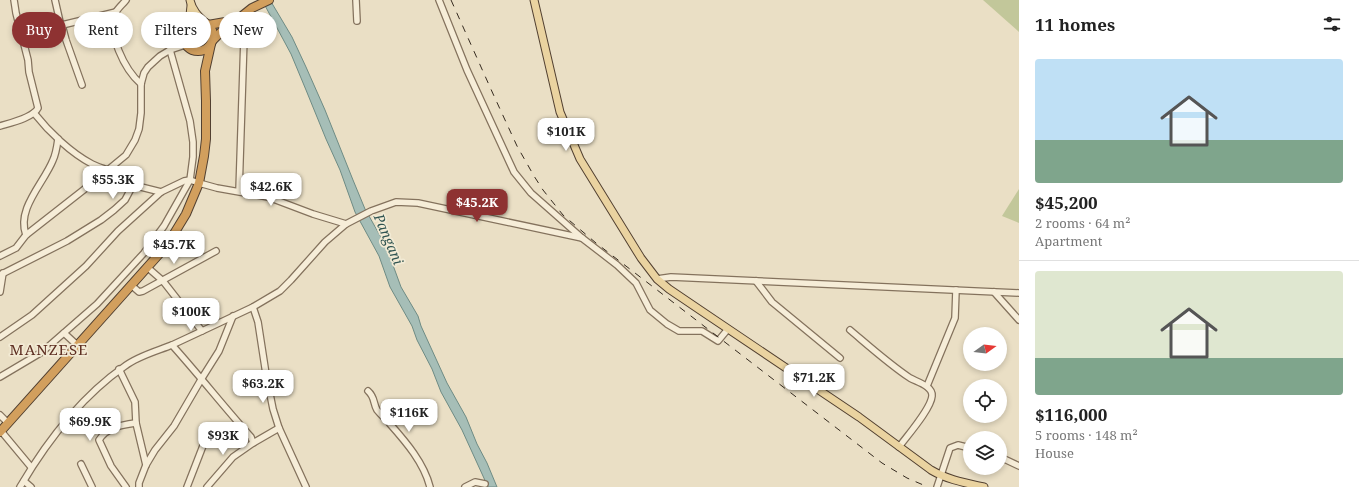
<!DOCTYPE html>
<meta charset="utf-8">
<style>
:root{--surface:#fff;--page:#f6f6f6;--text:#222;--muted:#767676;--line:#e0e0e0;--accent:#8e3232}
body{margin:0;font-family:"Noto Serif",serif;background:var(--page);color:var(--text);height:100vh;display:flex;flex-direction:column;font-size:15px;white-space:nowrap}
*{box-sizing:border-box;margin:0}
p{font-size:13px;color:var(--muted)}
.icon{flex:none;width:22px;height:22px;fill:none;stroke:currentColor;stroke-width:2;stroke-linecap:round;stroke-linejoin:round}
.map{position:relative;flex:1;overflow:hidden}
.details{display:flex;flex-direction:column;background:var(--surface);width:340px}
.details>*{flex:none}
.top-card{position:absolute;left:12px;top:12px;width:380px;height:36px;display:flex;gap:8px}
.needle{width:26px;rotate:75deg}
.tools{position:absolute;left:963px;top:327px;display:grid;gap:8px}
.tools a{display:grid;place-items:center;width:44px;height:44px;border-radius:50%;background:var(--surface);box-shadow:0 2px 6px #0003;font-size:20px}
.price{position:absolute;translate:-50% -34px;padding:0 9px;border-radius:8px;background:#fff;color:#222;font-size:13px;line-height:26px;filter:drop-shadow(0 1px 2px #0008)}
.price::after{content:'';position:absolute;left:50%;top:24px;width:12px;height:9px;margin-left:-6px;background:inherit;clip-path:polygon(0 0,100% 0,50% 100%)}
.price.on{background:var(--accent);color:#fff}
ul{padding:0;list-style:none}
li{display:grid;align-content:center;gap:8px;height:212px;padding:0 16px}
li+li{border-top:1px solid var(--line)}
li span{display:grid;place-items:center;height:124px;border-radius:4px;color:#555}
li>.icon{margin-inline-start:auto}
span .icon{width:72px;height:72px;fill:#fffc;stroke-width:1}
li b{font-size:17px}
h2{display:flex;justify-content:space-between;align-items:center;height:48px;padding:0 16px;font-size:17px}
.chip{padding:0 14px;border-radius:18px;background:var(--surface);box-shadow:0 2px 6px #0003;font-size:14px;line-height:36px}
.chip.on{background:var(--accent);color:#fff}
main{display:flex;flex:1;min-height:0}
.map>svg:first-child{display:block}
.green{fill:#c2c79a}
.water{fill:#a6beb7;stroke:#6e8b84}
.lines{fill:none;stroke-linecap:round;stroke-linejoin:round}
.minor-casing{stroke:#84725d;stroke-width:8}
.major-casing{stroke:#524031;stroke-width:9}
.highway-casing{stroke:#524031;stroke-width:10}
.minor{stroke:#f6edd8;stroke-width:5.5}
.major{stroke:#ead3a0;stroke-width:7}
.highway{stroke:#d29f5d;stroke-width:8}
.rail{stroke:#352a1f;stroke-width:1;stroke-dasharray:7 7;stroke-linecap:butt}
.labels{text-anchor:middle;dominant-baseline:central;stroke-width:3.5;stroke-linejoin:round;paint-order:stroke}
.water-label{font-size:14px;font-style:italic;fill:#305451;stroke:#f2ead4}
.quarter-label{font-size:15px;letter-spacing:1px;fill:#5e2f22;stroke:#f2ead4}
</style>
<main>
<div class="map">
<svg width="1019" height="487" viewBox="0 0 1019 487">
<rect width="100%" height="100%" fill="#eadfc5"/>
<g class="green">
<polygon points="983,0 1019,0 1019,32"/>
<polygon points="1019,189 1019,223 1002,216"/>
</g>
<polygon class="water" points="262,0 270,0 292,37 306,67 325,110 353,180 365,209 386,246 401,287 418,316 421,326 447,383 466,417 477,444 487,463 497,487 488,487 462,430 441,392 432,369 417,340 412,326 390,287 379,256 355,212 340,170 326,139 306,90 291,54"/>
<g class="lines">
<defs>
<g id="minor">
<polyline points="55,0 60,22 62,25 66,40 82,85"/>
<path d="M126 0C123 4 118 8 116 12 106 33 125 70 141 84"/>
<polyline points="356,0 357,21"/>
<polyline points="439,0 467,70 514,172 531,193 582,238 617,265 636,283 650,310 667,324 679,331 702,331 718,341 728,329"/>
<polyline points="62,25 116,12"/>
<path d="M0 126C10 123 33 118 38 108L29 72 28 60 16 13 14 0"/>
<polyline points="133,185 161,192"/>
<polyline points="239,191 244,38 242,16"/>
<path d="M26 235C16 209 44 183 53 160 56 154 57 146 58 139"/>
<polyline points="0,256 16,248 26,235 86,188 126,155 135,140 139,129 141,113 141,84 144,73 148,67 160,56 170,50 185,45"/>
<polyline points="147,267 163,281 202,331 253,307 280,291 291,280 325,242 346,224 371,211 396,202 418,203 582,238"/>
<path d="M0 275 67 241 101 220 114 210 125 200 133 185C120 170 108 172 92 164 71 153 49 132 34 113"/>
<polyline points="657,279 671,277 1019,293"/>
<polyline points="756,281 772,302 840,358"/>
<polyline points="131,285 139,292 143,291 216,251"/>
<polyline points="0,292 3,273"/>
<polyline points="994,292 1019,320"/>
<polyline points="253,307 258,322 266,374 273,409 279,428 306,487"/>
<path d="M850 330C869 346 889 364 910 378 917 382 933 386 932 396 931 409 907 436 899 447"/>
<polyline points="64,333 77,345"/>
<polyline points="0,337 32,315 86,266 118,231 150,202 161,192 184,181 190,180 199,183 217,188 268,197 313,214 346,224"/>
<polyline points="172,345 202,331"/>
<polyline points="119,369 135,402 136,423 146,465"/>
<polyline points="0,377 42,352 97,304 144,253 164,226 190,180 193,157 193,142 190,121 170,50"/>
<polyline points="927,386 955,318 956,290"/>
<path d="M368 391C375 397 373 403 377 410 381 415 386 419 390 424 406 442 424 463 430 487"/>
<polyline points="0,415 8,423"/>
<polyline points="1,431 31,467"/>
<polyline points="1000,457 1019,466"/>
<polyline points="81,464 92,487"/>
<polyline points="24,481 31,487"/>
<path d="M20 487C47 441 82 396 125 366 138 356 157 351 172 345 199 375 224 407 251 437L253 443"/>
<path d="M126 487 111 466 99 440C107 427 122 425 136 423"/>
<polyline points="139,487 139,483 146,465 155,450 174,426 202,378 219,351 233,316"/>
<polyline points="187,487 206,438"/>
<polyline points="207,487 233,457 253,443 279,428"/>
<polyline points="465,487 475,482 485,484"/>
<polyline points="937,487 950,448 958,445 970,448"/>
</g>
<g id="major">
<path d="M190 0C192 10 198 16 206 23"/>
<path d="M534 0 560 112 580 159 641 258 657 279 669 289 700 310 859 417 931 470C948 480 966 483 984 487"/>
<polyline points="189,24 191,6"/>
</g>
<g id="highway">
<circle cx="198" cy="36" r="15"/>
<polyline points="208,25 231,21 242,16 252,8 269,0"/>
<polyline points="213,40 231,22"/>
<polyline points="0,432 160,253 172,237 186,214 199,183 204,156 206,139 206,101 205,71 211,44"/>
</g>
</defs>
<use href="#minor" class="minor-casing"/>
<use href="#major" class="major-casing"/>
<use href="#highway" class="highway-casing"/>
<use href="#minor" class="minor"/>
<use href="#major" class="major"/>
<use href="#highway" class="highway"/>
<polyline class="rail" points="451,0 494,96 517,146 534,176 543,190 563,215 596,243 882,463 907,478 928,487"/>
</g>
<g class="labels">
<g class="water-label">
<text transform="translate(389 239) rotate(67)">Pangani</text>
</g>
<g class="quarter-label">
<text x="49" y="349">MANZESE</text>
</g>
</g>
</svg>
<div class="tools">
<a><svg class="needle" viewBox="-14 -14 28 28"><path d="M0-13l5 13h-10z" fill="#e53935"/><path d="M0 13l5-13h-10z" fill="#767676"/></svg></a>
<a><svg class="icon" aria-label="locate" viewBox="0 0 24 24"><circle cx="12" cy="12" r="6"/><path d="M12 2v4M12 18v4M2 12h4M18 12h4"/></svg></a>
<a><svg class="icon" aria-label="layers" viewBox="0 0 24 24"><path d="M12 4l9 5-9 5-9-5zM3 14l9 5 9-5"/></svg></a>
</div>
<b class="price" style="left:566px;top:152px">$101K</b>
<b class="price" style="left:113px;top:200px">$55.3K</b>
<b class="price" style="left:271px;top:207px">$42.6K</b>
<b class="price on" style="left:477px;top:223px">$45.2K</b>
<b class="price" style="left:174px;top:265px">$45.7K</b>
<b class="price" style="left:191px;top:332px">$100K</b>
<b class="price" style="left:814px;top:398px">$71.2K</b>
<b class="price" style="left:263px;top:404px">$63.2K</b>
<b class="price" style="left:409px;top:433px">$116K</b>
<b class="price" style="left:90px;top:442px">$69.9K</b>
<b class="price" style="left:223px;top:456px">$93K</b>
<div class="top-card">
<a class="chip on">Buy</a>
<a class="chip">Rent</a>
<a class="chip">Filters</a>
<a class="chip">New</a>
</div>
</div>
<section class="details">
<h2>11 homes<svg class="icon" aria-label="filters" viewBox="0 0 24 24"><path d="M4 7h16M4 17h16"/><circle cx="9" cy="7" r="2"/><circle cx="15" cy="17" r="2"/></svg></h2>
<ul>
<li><span style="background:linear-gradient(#bfe0f5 65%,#7fa58c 0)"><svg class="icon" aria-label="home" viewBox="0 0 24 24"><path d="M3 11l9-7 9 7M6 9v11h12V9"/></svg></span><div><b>$45,200</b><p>2 rooms · 64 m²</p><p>Apartment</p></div></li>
<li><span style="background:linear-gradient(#dfe7d0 70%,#7fa58c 0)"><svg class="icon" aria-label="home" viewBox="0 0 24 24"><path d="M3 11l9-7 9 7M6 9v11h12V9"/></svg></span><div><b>$116,000</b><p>5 rooms · 148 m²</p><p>House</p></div></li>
</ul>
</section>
</main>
